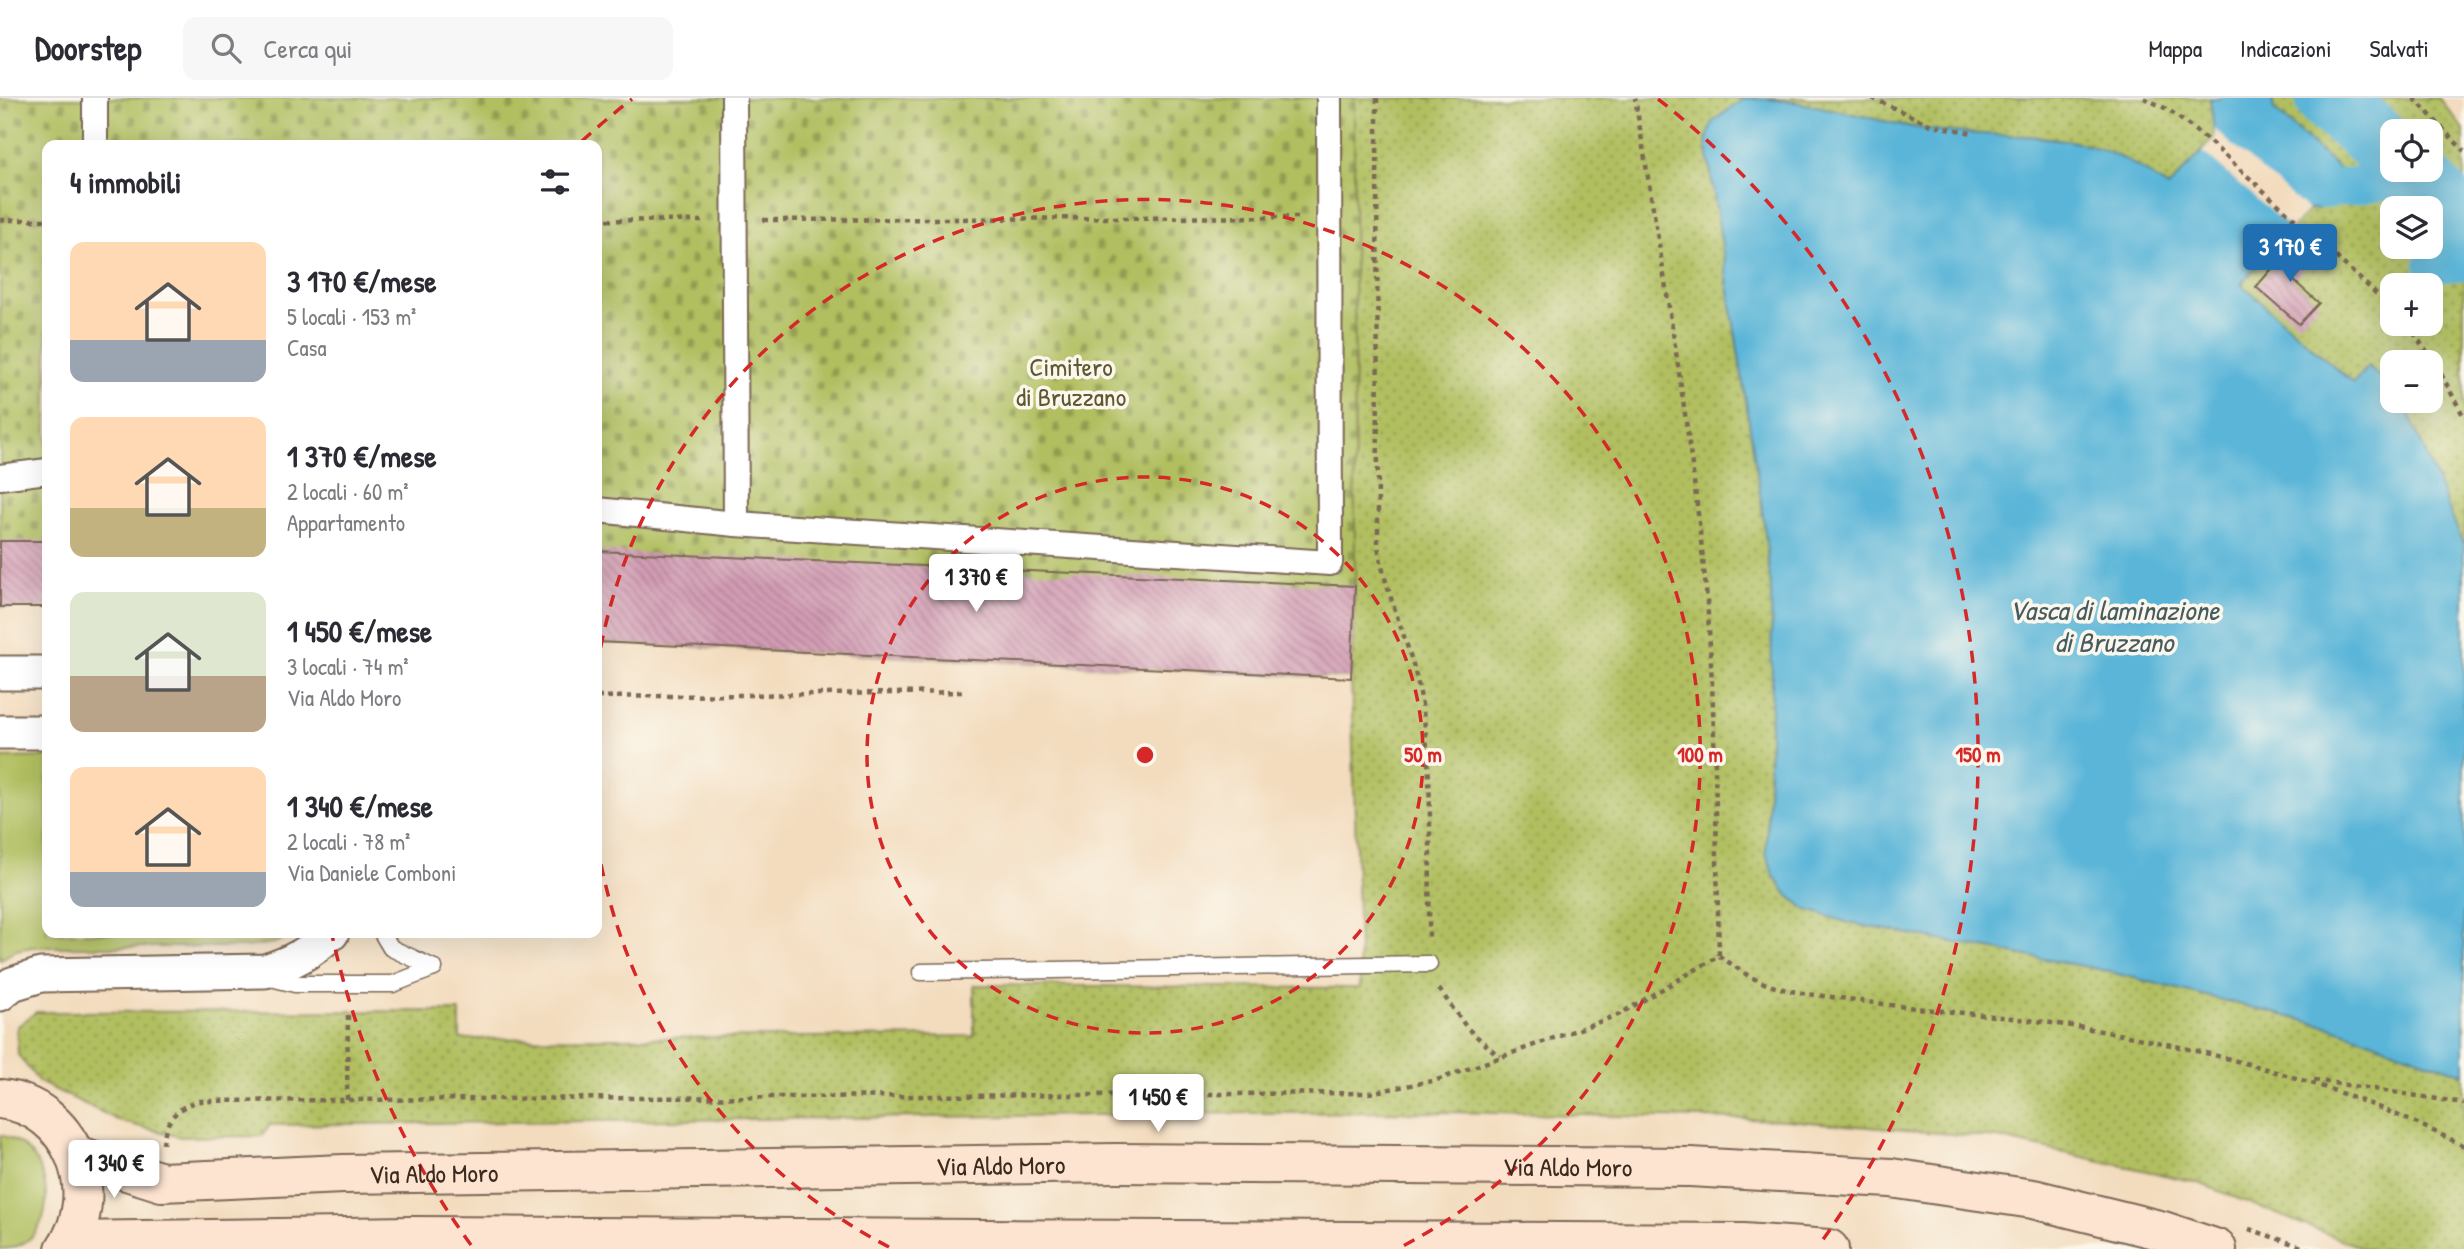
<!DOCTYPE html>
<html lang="it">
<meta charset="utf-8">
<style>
:root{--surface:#fff;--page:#f7f7f7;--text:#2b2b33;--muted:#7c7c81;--line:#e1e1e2;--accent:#1f6fb2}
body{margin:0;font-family:"Patrick Hand",sans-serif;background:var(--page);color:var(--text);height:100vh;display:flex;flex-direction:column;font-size:26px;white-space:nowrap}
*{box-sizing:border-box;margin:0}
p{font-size:23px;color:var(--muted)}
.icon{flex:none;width:38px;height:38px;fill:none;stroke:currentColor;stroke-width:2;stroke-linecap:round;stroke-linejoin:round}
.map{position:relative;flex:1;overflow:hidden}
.panel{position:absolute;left:42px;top:42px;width:560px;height:798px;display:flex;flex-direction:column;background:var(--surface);border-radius:14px;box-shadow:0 7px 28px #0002}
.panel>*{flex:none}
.controls{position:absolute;left:2380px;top:21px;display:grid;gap:14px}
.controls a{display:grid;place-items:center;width:63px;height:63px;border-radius:14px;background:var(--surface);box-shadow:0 7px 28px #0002;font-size:35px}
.price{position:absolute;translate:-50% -60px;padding:0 16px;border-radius:7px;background:#fff;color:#222;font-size:23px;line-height:46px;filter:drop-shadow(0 2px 4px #0008)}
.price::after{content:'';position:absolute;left:50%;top:42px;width:21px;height:16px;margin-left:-10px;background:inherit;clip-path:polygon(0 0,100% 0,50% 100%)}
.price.selected{background:var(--accent);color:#fff}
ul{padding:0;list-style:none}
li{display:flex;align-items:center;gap:21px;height:175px;padding:0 28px}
li span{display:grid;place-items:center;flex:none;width:196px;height:140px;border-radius:14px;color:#555}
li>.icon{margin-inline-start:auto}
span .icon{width:84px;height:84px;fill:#fffc;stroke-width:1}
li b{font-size:30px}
h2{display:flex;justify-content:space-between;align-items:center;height:84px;padding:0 28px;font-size:30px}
header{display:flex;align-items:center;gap:42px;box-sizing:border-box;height:98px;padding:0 35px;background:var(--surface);border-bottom:2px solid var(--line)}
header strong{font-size:33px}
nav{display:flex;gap:38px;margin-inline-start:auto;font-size:24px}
.search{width:490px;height:63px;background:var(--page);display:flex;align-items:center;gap:18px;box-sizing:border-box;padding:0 24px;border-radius:14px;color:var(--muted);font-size:26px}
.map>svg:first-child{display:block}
.green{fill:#b1bf61;stroke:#767440;stroke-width:2}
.cemetery{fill:url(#cemetery-stones);stroke:#767440;stroke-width:2}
.park{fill:url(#park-dots);stroke:#767440;stroke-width:2;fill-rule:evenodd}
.water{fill:#5ab5d8;stroke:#4a707b;stroke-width:2}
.pier{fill:#f3dcbe}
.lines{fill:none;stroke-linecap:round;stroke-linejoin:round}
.canal{stroke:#5ab5d8;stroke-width:38}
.river{stroke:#5ab5d8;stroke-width:66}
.building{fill:url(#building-back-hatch)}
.service-casing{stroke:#7b6856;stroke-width:19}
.pedestrian-casing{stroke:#7b6856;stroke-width:28}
.minor-casing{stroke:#7b6856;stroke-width:37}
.secondary-casing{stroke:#7b6856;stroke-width:42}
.path{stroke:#7b6856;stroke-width:4.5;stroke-dasharray:5 5;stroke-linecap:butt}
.service{stroke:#fff;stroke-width:16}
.pedestrian{stroke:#fff;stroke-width:24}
.minor{stroke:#fff;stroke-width:33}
.secondary{stroke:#fde4d1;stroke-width:38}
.ring{fill:none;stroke:#d62828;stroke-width:3.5;stroke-dasharray:12 9}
.labels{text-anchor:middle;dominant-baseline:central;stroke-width:7;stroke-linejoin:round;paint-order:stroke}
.park-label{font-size:26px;fill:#5e5732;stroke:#fbf7ec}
.street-label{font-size:26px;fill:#3b2a1e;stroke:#fbf7ec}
.water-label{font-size:28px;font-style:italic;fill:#465b5f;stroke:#fbf7ec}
.centre{fill:#d62828;stroke:#fbf7ec;stroke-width:3.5}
.ring-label{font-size:21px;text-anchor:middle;font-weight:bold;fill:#d62828;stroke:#fbf7ec;stroke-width:7;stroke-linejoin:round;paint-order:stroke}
</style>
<header>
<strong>Doorstep</strong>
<div class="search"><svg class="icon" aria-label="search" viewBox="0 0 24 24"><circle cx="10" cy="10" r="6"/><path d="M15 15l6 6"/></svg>Cerca qui</div>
<nav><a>Mappa</a><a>Indicazioni</a><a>Salvati</a></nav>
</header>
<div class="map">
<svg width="2464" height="1151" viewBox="0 0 2464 1151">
<defs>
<pattern id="cemetery-stones" width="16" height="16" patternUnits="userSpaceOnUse" patternTransform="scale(1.75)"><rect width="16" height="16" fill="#b1bf61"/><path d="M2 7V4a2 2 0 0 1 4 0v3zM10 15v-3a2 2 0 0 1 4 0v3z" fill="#919b4f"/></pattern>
<pattern id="park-dots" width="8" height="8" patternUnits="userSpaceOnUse" patternTransform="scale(1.75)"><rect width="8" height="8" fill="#b1bf61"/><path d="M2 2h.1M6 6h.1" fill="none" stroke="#919b4f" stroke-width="1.8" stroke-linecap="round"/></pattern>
<pattern id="building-back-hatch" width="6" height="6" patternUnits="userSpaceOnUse" patternTransform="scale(1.75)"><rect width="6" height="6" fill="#d29cb4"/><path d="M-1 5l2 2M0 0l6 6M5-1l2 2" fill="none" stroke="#ac7f92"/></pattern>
</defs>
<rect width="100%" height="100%" fill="#fbf7ec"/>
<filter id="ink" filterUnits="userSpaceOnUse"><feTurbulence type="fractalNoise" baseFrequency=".0143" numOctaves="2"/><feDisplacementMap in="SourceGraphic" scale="14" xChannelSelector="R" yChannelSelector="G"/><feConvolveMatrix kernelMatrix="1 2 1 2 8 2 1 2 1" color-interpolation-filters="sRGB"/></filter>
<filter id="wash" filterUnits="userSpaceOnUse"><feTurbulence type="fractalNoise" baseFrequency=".00686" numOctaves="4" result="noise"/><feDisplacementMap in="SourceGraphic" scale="28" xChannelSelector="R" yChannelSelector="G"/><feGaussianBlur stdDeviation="1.57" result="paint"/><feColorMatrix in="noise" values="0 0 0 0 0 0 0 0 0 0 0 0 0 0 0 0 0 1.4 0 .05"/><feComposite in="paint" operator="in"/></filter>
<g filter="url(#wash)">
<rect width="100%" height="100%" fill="#f3dcbe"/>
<g class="green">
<polygon points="47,659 47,835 299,835 274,845 247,849 32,849 16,852 0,862 0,660"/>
<path d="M0 1037C61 1051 62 1151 0 1151Z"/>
</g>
<polygon class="cemetery" points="0,0 1354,0 1355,488 1351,580 597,544 597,47 47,47 47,509 0,509"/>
<path class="park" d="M1354 0H2439L2464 32V1151H2365L2196 1084 1997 1040 1786 1022 1450 1014 1255 1015 270 1027 262 1038 181 1039 122 1024 39 984 18 957 17 929 36 914 460 913V941L974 938V887L1360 890 1351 580 1355 488ZM2392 33H2431V72H2392ZM2392 110H2431V149H2392ZM2392 187H2431V226H2392ZM2392 264H2431V303H2392Z"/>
<path class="water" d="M1745 0C1805 0 1860 20 1919 30 2017 46 2082 20 2168 90L2215 40 2210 0H2272L2274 11 2342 74 2347 106 2308 112 2241 186 2353 285 2368 268 2391 289 2392 303H2402L2406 308 2464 448V976L2334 930 2098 871 1849 825 1805 811 1786 795 1774 778 1766 755 1772 586 1771 490 1762 409 1706 44 1713 23Z"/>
<polygon class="pier" points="2214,31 2308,112 2291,131 2203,54 2215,40"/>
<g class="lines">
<g class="canal">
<polyline points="2241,0 2245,25 2323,92 2419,79"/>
<polyline points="2433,166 2464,163"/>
</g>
<g class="river">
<polyline points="2328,0 2392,56"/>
<polyline points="2411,72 2464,129"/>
</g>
</g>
<g id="blocks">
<g class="building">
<polygon points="2296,143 2315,159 2293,182 2319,205 2299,226 2256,189"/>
<rect x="0" y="443" width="47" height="66"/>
<polygon points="597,453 1355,488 1351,580 597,544"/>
</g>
</g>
</g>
<g filter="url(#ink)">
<use href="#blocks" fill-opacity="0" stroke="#7b6856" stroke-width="2"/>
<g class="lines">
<defs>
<g id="service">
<polyline points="382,835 391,850 434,870"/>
<polyline points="921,874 1429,866"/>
<polyline points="263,878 295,886 393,886 434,870"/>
</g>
<g id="pedestrian">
<polyline points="95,0 95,47"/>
<polyline points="734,0 736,426"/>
<polyline points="0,379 47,373"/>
<polyline points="597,412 736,426 1330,465 1329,0"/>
</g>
<g id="minor">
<polyline points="0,575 47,575"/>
<polyline points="0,634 47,634"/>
<path d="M0 896 12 886 41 877 265 873C292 865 311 854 332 835"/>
</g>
<g id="secondary">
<path d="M0 1001C71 1008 106 1094 65 1151"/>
<path id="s1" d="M76 1057 162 1084 343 1076 1116 1065 1690 1069 1891 1080 2033 1101 2163 1133 2217 1151"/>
<polyline points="71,1143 410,1138 1743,1145 1829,1151"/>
</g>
</defs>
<use href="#service" class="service-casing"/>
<use href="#pedestrian" class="pedestrian-casing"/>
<use href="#minor" class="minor-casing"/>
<use href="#secondary" class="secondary-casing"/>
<g class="path">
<path d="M1377 0 1378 448C1387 505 1414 551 1422 607 1434 684 1429 764 1429 842"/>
<polyline points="1872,0 1931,27 1973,35"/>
<polyline points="2144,0 2169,12 2211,45 2392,210"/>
<polyline points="2414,0 2464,53"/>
<polyline points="0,122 47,122"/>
<polyline points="597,122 705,123"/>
<polyline points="763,122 1300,119"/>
<polyline points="2408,226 2440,274 2464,319"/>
<polyline points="597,599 965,594"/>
<path d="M1719 858C1731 865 1742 875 1755 881 1783 895 1817 897 1848 901 1928 914 2011 917 2090 931 2220 954 2346 988 2464 1048"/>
<polyline points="1439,891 1467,930 1500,959"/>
<polyline points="2314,982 2464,1005"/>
<polyline points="347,1002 348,912"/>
<path d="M163 1046C165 1022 176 1010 198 1003L1369 995 1437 982 1618 917 1719 858C1716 740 1716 621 1707 503 1692 335 1662 167 1635 0"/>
<polyline points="2249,1131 2308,1151"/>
</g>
<use href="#service" class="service"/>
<use href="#pedestrian" class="pedestrian"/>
<use href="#minor" class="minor"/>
<use href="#secondary" class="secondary"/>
</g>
</g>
<g class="ring">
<circle cx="1145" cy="657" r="278"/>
<path d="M889 1149A555 555 0 0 1 597 744M597 570A555 555 0 1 1 1401 1149"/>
<path d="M471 1147A833 833 0 0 1 332 837M582 43A833 833 0 0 1 632 1M1658 1A833 833 0 0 1 1819 1147"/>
</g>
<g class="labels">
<g class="park-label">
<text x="1071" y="268">Cimitero<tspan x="1071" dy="30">di Bruzzano</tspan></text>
</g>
<g class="street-label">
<text stroke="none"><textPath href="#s1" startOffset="929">Via Aldo Moro</textPath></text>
<text stroke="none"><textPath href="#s1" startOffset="1496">Via Aldo Moro</textPath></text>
<text stroke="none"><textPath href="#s1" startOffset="362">Via Aldo Moro</textPath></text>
</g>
<g class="water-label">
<text x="2114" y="512">Vasca di laminazione<tspan x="2114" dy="32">di Bruzzano</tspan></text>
</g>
</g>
<circle cx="1145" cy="657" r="10" class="centre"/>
<g class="ring-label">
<text x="1423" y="664">50 m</text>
<text x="1700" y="664">100 m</text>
<text x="1978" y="664">150 m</text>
</g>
</svg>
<div class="controls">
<a><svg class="icon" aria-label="locate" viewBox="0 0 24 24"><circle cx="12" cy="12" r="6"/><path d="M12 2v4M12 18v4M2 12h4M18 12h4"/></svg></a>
<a><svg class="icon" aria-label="layers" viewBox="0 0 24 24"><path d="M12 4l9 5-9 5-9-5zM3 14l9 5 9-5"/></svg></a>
<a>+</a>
<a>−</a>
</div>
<b class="price selected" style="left:2290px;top:186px">3 170 €</b>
<b class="price" style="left:976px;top:516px">1 370 €</b>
<b class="price" style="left:1158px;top:1036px">1 450 €</b>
<b class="price" style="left:114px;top:1102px">1 340 €</b>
<section class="panel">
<h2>4 immobili<svg class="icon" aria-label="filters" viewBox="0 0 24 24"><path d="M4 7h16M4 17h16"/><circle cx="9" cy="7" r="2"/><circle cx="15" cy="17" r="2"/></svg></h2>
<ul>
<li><span style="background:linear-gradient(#ffd9b3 70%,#9aa5b1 0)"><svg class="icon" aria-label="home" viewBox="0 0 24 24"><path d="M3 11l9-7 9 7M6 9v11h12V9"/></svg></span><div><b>3 170 €/mese</b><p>5 locali · 153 m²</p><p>Casa</p></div></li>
<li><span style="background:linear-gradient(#ffd9b3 65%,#c2b280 0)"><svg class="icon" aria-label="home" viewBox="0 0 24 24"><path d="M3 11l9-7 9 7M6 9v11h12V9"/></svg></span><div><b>1 370 €/mese</b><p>2 locali · 60 m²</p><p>Appartamento</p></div></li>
<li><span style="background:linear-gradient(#dfe7d0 60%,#b9a48a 0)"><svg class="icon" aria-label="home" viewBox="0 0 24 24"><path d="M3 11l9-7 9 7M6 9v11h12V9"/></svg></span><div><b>1 450 €/mese</b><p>3 locali · 74 m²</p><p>Via Aldo Moro</p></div></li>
<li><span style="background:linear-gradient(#ffd9b3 75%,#9aa5b1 0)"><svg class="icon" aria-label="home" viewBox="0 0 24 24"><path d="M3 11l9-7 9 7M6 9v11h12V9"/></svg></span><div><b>1 340 €/mese</b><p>2 locali · 78 m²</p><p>Via Daniele Comboni</p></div></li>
</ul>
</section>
</div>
